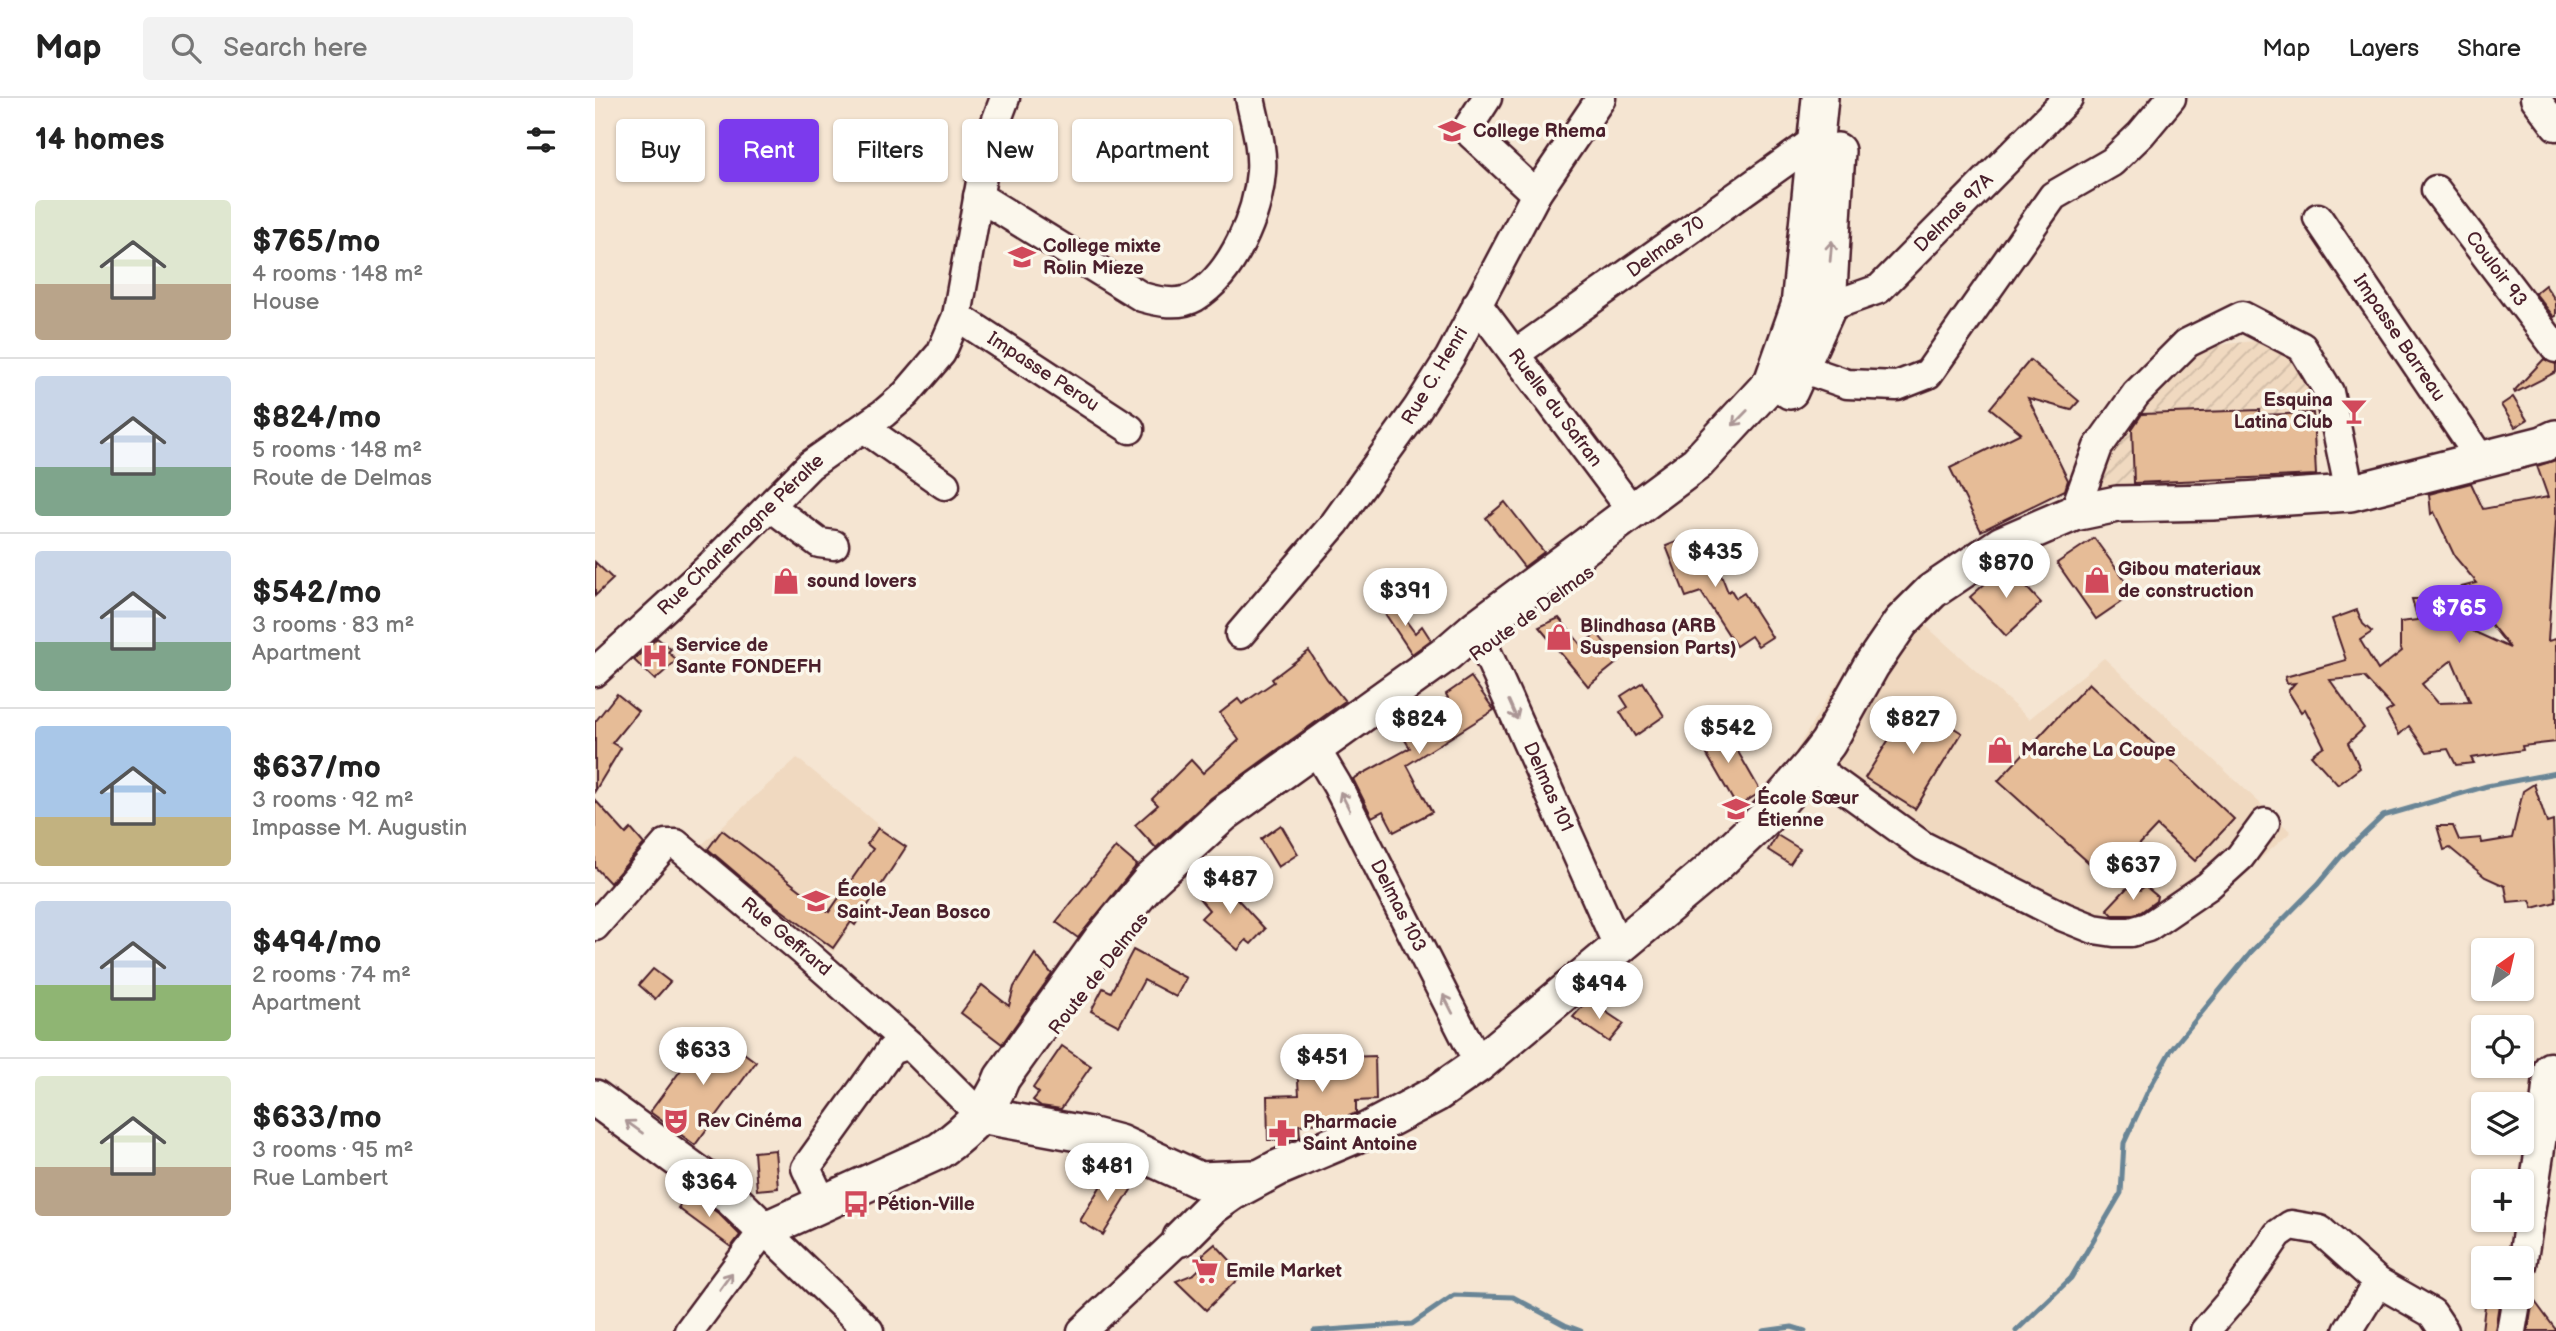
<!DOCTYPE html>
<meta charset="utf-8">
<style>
:root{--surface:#fff;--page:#f2f2f2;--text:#222;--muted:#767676;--line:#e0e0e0;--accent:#7c3aed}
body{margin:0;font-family:"Balsamiq Sans",sans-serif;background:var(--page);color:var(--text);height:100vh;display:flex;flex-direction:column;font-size:26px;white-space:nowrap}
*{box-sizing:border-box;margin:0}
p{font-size:23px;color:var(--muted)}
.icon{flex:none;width:38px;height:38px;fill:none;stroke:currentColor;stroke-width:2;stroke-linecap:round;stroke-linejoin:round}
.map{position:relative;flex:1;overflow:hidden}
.details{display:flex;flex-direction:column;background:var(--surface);width:595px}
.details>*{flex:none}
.banner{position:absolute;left:21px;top:21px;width:665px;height:63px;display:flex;gap:14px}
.needle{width:46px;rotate:34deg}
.buttons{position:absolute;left:1876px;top:840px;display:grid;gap:14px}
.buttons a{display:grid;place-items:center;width:63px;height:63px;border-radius:7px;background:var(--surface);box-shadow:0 2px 5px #0004;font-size:35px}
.price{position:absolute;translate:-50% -60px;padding:0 16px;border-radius:24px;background:#fff;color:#222;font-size:23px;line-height:46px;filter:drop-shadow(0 2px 4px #0008)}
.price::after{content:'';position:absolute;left:50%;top:42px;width:21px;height:16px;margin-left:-10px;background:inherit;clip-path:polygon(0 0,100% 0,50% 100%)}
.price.selected{background:var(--accent);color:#fff}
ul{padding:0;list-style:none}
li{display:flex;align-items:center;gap:21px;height:175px;padding:0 35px}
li+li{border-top:2px solid var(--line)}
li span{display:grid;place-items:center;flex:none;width:196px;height:140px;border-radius:7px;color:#555}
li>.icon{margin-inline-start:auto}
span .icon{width:84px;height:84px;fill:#fffc;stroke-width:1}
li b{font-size:30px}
h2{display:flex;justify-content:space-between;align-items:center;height:84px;padding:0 35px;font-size:30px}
.pill{padding:0 24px;border-radius:7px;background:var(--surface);box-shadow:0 2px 5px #0004;font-size:24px;line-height:63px}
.pill.selected{background:var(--accent);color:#fff}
header{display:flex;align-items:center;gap:42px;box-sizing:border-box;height:98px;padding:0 35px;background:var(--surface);border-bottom:2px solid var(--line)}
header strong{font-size:33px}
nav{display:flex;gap:38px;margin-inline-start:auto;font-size:24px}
.search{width:490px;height:63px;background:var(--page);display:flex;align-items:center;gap:18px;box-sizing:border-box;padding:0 24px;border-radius:7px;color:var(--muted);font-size:26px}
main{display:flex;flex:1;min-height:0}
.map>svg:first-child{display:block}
.built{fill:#f0d9c0}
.industrial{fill:url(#industrial-furrows)}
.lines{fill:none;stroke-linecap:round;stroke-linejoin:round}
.stream{stroke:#698596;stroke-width:5}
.building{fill:#e6bc97;stroke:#4a1f2b;stroke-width:2;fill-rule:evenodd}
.minor-casing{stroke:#4a1f2b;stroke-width:33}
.major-casing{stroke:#4a1f2b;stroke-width:40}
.minor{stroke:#fbf7ec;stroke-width:28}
.major{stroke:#fbf7ec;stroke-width:35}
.oneway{stroke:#ab9695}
.labels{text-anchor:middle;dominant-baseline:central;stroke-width:7;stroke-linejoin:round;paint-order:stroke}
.poi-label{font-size:19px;font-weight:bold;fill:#4a1f2b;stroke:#fbf7ec;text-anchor:start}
.street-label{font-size:19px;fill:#4a1f2b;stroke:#fbf7ec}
</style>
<header>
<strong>Map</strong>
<div class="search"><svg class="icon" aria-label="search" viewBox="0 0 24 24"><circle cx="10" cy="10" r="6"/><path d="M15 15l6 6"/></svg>Search here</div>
<nav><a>Map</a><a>Layers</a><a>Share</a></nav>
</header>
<main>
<section class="details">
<h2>14 homes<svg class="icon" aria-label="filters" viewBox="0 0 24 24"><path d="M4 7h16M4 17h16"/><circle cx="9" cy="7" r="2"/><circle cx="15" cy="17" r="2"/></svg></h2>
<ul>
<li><span style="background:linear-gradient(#dfe7d0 60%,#b9a48a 0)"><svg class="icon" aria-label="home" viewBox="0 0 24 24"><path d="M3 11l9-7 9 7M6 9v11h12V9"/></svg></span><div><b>$765/mo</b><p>4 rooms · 148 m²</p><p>House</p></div></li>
<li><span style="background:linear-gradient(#c9d6e8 65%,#7fa58c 0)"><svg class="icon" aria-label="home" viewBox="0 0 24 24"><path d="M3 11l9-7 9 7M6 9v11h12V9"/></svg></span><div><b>$824/mo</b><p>5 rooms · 148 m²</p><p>Route de Delmas</p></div></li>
<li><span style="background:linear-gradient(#c9d6e8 65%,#7fa58c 0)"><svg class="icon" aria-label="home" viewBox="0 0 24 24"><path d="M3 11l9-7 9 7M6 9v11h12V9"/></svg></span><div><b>$542/mo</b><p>3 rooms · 83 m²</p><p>Apartment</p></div></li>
<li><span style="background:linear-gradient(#a9c7e8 65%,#c2b280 0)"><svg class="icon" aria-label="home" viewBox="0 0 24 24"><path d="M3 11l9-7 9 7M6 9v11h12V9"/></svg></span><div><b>$637/mo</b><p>3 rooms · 92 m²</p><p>Impasse M. Augustin</p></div></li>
<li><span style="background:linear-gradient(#c9d6e8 60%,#8fb573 0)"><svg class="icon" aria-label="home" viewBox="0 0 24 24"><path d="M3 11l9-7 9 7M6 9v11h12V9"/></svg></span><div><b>$494/mo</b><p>2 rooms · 74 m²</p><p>Apartment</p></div></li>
<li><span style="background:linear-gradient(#dfe7d0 65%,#b9a48a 0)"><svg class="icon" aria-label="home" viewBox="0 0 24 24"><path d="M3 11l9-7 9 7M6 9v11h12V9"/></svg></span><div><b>$633/mo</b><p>3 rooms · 95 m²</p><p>Rue Lambert</p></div></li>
</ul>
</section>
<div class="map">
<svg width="1961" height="1233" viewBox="0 0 1961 1233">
<defs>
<pattern id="industrial-furrows" width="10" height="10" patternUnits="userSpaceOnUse" patternTransform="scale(1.75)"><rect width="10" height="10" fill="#f0d9c0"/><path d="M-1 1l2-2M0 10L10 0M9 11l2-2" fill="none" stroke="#cfbaa5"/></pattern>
</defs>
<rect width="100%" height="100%" fill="#f5e5d2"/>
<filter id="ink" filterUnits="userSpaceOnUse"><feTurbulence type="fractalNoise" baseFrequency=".0143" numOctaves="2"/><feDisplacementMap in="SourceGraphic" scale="14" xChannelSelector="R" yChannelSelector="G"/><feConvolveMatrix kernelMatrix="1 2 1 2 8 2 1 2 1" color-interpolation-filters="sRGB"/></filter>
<g filter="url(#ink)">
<g class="built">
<polygon points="1299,499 1434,621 1509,560 1696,734 1630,792 1557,837 1526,841 1217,683 1183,683 1233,599"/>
<polygon points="202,660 309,748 238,854 101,752"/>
</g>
<polygon class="industrial" points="1667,242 1702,256 1720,300 1723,389 1493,396 1507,352 1579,270 1615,248"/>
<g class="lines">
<g class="stream">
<polyline points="719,1233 817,1226 859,1197 918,1199 970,1227 986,1233"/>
<polyline points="1168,1233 1197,1229 1210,1233"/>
<polyline points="1421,1233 1476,1180 1526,1095 1529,1045 1554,991 1576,952 1657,853 1723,786 1748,756 1788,718 1892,688 1961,675"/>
</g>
</g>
<g class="building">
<polygon points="1950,187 1961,203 1961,218 1959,219 1940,195"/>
<polygon points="1949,261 1961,266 1961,274 1920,295 1919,293"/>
<polygon points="1435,262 1484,303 1476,312 1433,300 1473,382 1470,392 1386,433 1355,370 1426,335 1395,310"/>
<polygon points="1918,299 1932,322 1920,329 1906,307"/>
<polygon points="1665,312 1665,317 1718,315 1721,377 1539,385 1537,331 1547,316"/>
<path d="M1961 362V423L1953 543 1961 541V644L1927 648 1928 652 1876 660 1879 665 1861 667 1853 651 1832 654 1814 628 1804 637 1791 614 1798 610 1769 579 1735 582 1769 630 1753 645 1765 670 1743 687 1716 657 1729 648 1710 611 1706 614 1693 593 1700 585 1692 586 1690 579 1751 562 1737 521 1762 512 1768 526 1777 534 1765 542 1783 572 1807 553 1805 549V524L1823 522 1817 501H1852L1849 520 1915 550 1866 489 1882 485 1860 459 1839 414 1836 416 1834 396 1876 385 1888 411 1953 399 1942 368ZM1857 562 1875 604 1843 605 1827 586Z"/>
<polygon points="910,404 949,454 929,469 891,420"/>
<polygon points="1109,433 1133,494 1136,492 1141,500 1149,495 1177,539 1163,548 1156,538 1141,548 1106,494 1091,499 1071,448"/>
<polygon points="1499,440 1539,495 1501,521 1462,465"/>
<polygon points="0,464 18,481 0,498"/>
<polygon points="1411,467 1446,505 1411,538 1375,499"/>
<polygon points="795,501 820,535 827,528 836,542 817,556 785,508"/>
<polygon points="964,520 986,547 1002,535 1024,563 993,588 944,529"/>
<polygon points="62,540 76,551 73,554 82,562 60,582 39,562"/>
<polygon points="714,553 732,581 750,603 616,700 561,750 540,727 563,707 557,701 596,662 608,675 644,642 625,615 643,601 647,606 679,584 677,581"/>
<polygon points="876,579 899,612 812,667 837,714 799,734 788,713 777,719 758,681 815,650 803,631 853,600 851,596"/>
<polygon points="1048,584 1069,618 1040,638 1025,614 1033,609 1026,598"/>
<polygon points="1494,585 1639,721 1600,763 1562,728 1512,781 1403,683"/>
<polygon points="22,596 43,613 17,645 26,650 0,693 0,624"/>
<polygon points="1317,604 1367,635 1320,711 1270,680"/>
<polygon points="1117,626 1122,635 1130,631 1166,694 1142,709 1100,636"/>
<polygon points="1939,686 1952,725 1958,723 1961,804 1938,810 1935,802 1913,804 1910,788 1890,779 1855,750 1849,752 1842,728 1858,728 1864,742 1886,740 1887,745 1917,740 1928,693"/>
<polygon points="0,702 31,736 36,731 49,746 15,785 0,769"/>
<polygon points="686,727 703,756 683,769 666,741"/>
<polygon points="283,730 311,749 260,827 256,824 238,850 174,803 113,751 127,732 234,814 278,751 272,746"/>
<polygon points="1182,737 1205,751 1195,766 1173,752"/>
<polygon points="521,749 542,767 483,840 461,824"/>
<polygon points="624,781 670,831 656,846 651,842 643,852 606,820 614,812 604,800"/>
<polygon points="1541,788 1545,792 1550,788 1562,798 1561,803 1546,814 1534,817 1518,817 1512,811 1531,791"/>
<polygon points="538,852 591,880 581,899 549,882 524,928 496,913 508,890 516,894"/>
<polygon points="440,856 457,876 407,946 366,915 387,887 414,908 419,889"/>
<polygon points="58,871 75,884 60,901 44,887"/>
<polygon points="993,902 1029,926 1014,944 978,919"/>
<polygon points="116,931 161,964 100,1047 55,1014"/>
<polygon points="467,948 496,968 466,1011 446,1008 438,1002 444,995 438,990"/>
<polygon points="721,955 722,960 780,958 781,1002 761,1003 761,1015 740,1024 704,1027 705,1039 699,1041 673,1042 672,998 704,997 701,956"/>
<polygon points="180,1052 183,1090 162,1092 159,1054"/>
<polygon points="515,1072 539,1087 508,1137 485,1123"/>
<polygon points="94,1094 123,1115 145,1137 136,1149 83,1110"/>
<polygon points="620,1146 648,1176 611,1212 581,1183 599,1176 613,1163 607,1157"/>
<polygon points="1891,1199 1905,1199 1900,1233 1887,1233"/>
<polygon points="1938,1201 1961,1232 1961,1233 1933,1233"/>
</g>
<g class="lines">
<defs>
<g id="minor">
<polyline points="892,0 874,28 876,36 941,96"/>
<polyline points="1940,0 1961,28"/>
<polyline points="1841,92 1961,250"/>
<path d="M383 98 547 199C564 204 584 208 600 199 638 176 663 116 666 74 668 50 660 24 655 0"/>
<polyline points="1723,120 1885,360"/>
<polyline points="882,206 1038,414"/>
<polyline points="1216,208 1233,209 1284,191 1473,0"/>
<polyline points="362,218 535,331"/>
<polyline points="920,256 1222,41"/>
<polyline points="1186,263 1252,286 1302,288 1333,276 1458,98 1517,64 1546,36 1576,0"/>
<polyline points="269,330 350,387"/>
<polyline points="175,408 224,445 239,447"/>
<polyline points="1479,415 1503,349 1541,296 1592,245 1647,218 1707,249 1734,294 1755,395"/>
<polyline points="881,530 1023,848"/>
<polyline points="645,536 740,425 822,311 855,259 941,96 1006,0"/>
<polyline points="0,574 111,472 215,367 289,315 311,296 346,255 362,218 393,45 410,0"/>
<polyline points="720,650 742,687 884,966"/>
<polyline points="1216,667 1328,748 1469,819 1499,831 1519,834 1536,834 1553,829 1613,788 1645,759 1670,725"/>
<polyline points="0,828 71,746 81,746 208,853 317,949 385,1017"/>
<polyline points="228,1106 211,1070 296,952 308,948 317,949"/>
<polyline points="1927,1167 1947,1037 1954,969"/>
<polyline points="94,1233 169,1132 274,1233"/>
<polyline points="487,1233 586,1140"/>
<polyline points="1610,1233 1642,1196 1683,1136 1696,1127 1725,1132 1783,1184 1837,1215 1849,1233"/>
<polyline points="1753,1233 1783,1184"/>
<polyline points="1916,1233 1922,1199"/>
</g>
<g id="major">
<polyline points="1195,293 1233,209 1242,53"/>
<path d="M0 1000 136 1100 169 1132 344 1053C371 1034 396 1011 407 980L506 842 555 783 628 716 851 556 881 530 1102 365 1177 284 1204 208 1225 0"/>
<polyline points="385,1017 494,1037 524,1045 604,1082 657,1080"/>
<polyline points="586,1140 618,1108 638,1094 683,1070 773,1032 841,996 884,966 1111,776 1171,719 1216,667 1233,645 1276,568 1306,524 1337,493 1407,446 1479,415 1522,406 1618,404 1755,395 1948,346 1961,340"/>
</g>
</defs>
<use href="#minor" class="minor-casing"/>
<use href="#major" class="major-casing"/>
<use href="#minor" class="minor"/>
<use href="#major" class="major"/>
</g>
<defs><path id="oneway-shaft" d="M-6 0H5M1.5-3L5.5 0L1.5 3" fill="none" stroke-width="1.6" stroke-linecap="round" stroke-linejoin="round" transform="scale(1.75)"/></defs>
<g class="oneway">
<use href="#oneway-shaft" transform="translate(1236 153) rotate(-85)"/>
<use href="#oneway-shaft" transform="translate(1145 320) rotate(134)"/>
<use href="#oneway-shaft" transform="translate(918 612) rotate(66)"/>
<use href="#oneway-shaft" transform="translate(750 703) rotate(-117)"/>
<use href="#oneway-shaft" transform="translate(853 906) rotate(-117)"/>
<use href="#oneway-shaft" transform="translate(39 1029) rotate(-144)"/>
<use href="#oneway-shaft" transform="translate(131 1183) rotate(-54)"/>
</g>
</g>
<defs>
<symbol id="school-bare" viewBox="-9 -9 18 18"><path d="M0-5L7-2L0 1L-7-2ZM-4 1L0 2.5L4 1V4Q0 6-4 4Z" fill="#d1495b" stroke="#fbf7ec" stroke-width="2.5" paint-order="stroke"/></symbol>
<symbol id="bar-bare" viewBox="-9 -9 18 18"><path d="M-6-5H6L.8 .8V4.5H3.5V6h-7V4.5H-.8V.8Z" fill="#d1495b" stroke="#fbf7ec" stroke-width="2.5" paint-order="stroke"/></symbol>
<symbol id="shop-bare" viewBox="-9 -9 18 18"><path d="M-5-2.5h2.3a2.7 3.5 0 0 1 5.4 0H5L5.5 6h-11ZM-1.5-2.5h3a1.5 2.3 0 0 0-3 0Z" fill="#d1495b" stroke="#fbf7ec" stroke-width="2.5" paint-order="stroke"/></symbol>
<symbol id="hospital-bare" viewBox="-9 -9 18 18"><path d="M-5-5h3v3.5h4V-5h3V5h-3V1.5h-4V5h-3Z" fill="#d1495b" stroke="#fbf7ec" stroke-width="2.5" paint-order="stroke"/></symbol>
<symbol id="theatre-bare" viewBox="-9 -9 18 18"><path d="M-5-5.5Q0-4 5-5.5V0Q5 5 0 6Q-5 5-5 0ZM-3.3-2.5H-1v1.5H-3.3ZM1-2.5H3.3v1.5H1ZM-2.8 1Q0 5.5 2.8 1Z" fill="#d1495b" stroke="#fbf7ec" stroke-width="2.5" paint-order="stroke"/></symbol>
<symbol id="pharmacy-bare" viewBox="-9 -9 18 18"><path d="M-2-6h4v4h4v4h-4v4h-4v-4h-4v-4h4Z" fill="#d1495b" stroke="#fbf7ec" stroke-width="2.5" paint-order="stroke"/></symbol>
<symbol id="bus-bare" viewBox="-9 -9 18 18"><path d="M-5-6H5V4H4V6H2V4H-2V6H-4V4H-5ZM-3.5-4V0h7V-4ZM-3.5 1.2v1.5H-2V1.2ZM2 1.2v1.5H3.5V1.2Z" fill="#d1495b" stroke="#fbf7ec" stroke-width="2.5" paint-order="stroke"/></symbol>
<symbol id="supermarket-bare" viewBox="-9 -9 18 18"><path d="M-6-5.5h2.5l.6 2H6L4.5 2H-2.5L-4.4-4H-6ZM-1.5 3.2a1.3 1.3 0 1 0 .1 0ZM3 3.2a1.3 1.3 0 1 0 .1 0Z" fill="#d1495b" stroke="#fbf7ec" stroke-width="2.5" paint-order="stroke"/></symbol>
</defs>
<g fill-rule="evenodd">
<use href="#school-bare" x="838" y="14" width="38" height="38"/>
<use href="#school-bare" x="408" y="140" width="38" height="38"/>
<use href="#bar-bare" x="1740" y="294" width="38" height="38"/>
<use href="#shop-bare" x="1483" y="463" width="38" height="38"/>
<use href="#shop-bare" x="172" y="464" width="38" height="38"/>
<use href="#shop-bare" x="945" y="520" width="38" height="38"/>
<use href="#hospital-bare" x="41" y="539" width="38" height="38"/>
<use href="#shop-bare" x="1386" y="633" width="38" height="38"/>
<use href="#school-bare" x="1122" y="692" width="38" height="38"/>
<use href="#school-bare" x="202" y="784" width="38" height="38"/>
<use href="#theatre-bare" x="62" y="1004" width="38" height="38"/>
<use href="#pharmacy-bare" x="668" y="1016" width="38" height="38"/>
<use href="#bus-bare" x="242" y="1087" width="38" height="38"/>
<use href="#supermarket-bare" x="591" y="1154" width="38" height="38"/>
</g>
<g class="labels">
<g class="poi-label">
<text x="878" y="33">College Rhema</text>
<text x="448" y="148">College mixte<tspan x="448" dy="22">Rolin Mieze</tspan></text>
<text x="1738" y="302" text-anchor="end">Esquina<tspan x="1738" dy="22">Latina Club</tspan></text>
<text x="1523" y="471">Gibou materiaux<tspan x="1523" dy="22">de construction</tspan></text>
<text x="212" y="483">sound lovers</text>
<text x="985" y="528">Blindhasa (ARB<tspan x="985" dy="22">Suspension Parts)</tspan></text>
<text x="81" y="547">Service de<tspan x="81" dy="22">Sante FONDEFH</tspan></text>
<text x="1426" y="652">Marche La Coupe</text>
<text x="1162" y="700">École Sœur<tspan x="1162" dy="22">Étienne</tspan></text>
<text x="242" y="792">École<tspan x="242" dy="22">Saint-Jean Bosco</tspan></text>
<text x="102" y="1023">Rev Cinéma</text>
<text x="708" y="1024">Pharmacie<tspan x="708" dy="22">Saint Antoine</tspan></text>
<text x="282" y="1106">Pétion-Ville</text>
<text x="631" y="1173">Emile Market</text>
</g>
<g class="street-label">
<text transform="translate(1359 115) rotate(-45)">Delmas 97A</text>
<text transform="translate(1071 149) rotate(-36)">Delmas 70</text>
<text transform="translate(1901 171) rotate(53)">Couloir 93</text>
<text transform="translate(1804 240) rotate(56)">Impasse Barreau</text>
<text transform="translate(448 274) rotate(33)">Impasse Perou</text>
<text transform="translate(840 278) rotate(-59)">Rue C. Henri</text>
<text transform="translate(960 310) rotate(53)">Ruelle du Safran</text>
<text transform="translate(146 437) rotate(-44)">Rue Charlemagne Péralte</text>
<text transform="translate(937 516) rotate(-36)">Route de Delmas</text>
<text transform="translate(953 689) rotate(66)">Delmas 101</text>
<text transform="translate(803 808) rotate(63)">Delmas 103</text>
<text transform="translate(191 839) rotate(40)">Rue Geffrard</text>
<text transform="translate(504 876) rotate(-52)">Route de Delmas</text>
</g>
</g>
</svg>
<div class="buttons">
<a><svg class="needle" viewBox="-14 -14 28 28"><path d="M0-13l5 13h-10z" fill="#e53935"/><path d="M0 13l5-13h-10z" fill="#767676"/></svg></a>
<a><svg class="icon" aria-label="locate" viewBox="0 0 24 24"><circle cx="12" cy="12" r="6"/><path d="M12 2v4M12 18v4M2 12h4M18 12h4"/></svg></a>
<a><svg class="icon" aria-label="layers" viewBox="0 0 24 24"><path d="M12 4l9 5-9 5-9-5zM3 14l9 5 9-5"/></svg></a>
<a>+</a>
<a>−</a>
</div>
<b class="price" style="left:1120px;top:491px">$435</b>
<b class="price" style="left:1411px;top:502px">$870</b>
<b class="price" style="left:810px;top:530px">$391</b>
<b class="price selected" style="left:1864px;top:547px">$765</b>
<b class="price" style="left:824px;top:658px">$824</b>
<b class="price" style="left:1318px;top:658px">$827</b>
<b class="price" style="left:1133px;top:667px">$542</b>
<b class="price" style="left:1538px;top:804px">$637</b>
<b class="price" style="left:635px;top:818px">$487</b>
<b class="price" style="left:1004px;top:923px">$494</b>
<b class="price" style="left:108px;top:989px">$633</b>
<b class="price" style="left:727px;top:996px">$451</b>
<b class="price" style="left:512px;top:1105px">$481</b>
<b class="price" style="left:114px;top:1121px">$364</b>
<div class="banner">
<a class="pill">Buy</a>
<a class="pill selected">Rent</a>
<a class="pill">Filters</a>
<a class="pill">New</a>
<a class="pill">Apartment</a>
</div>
</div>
</main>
